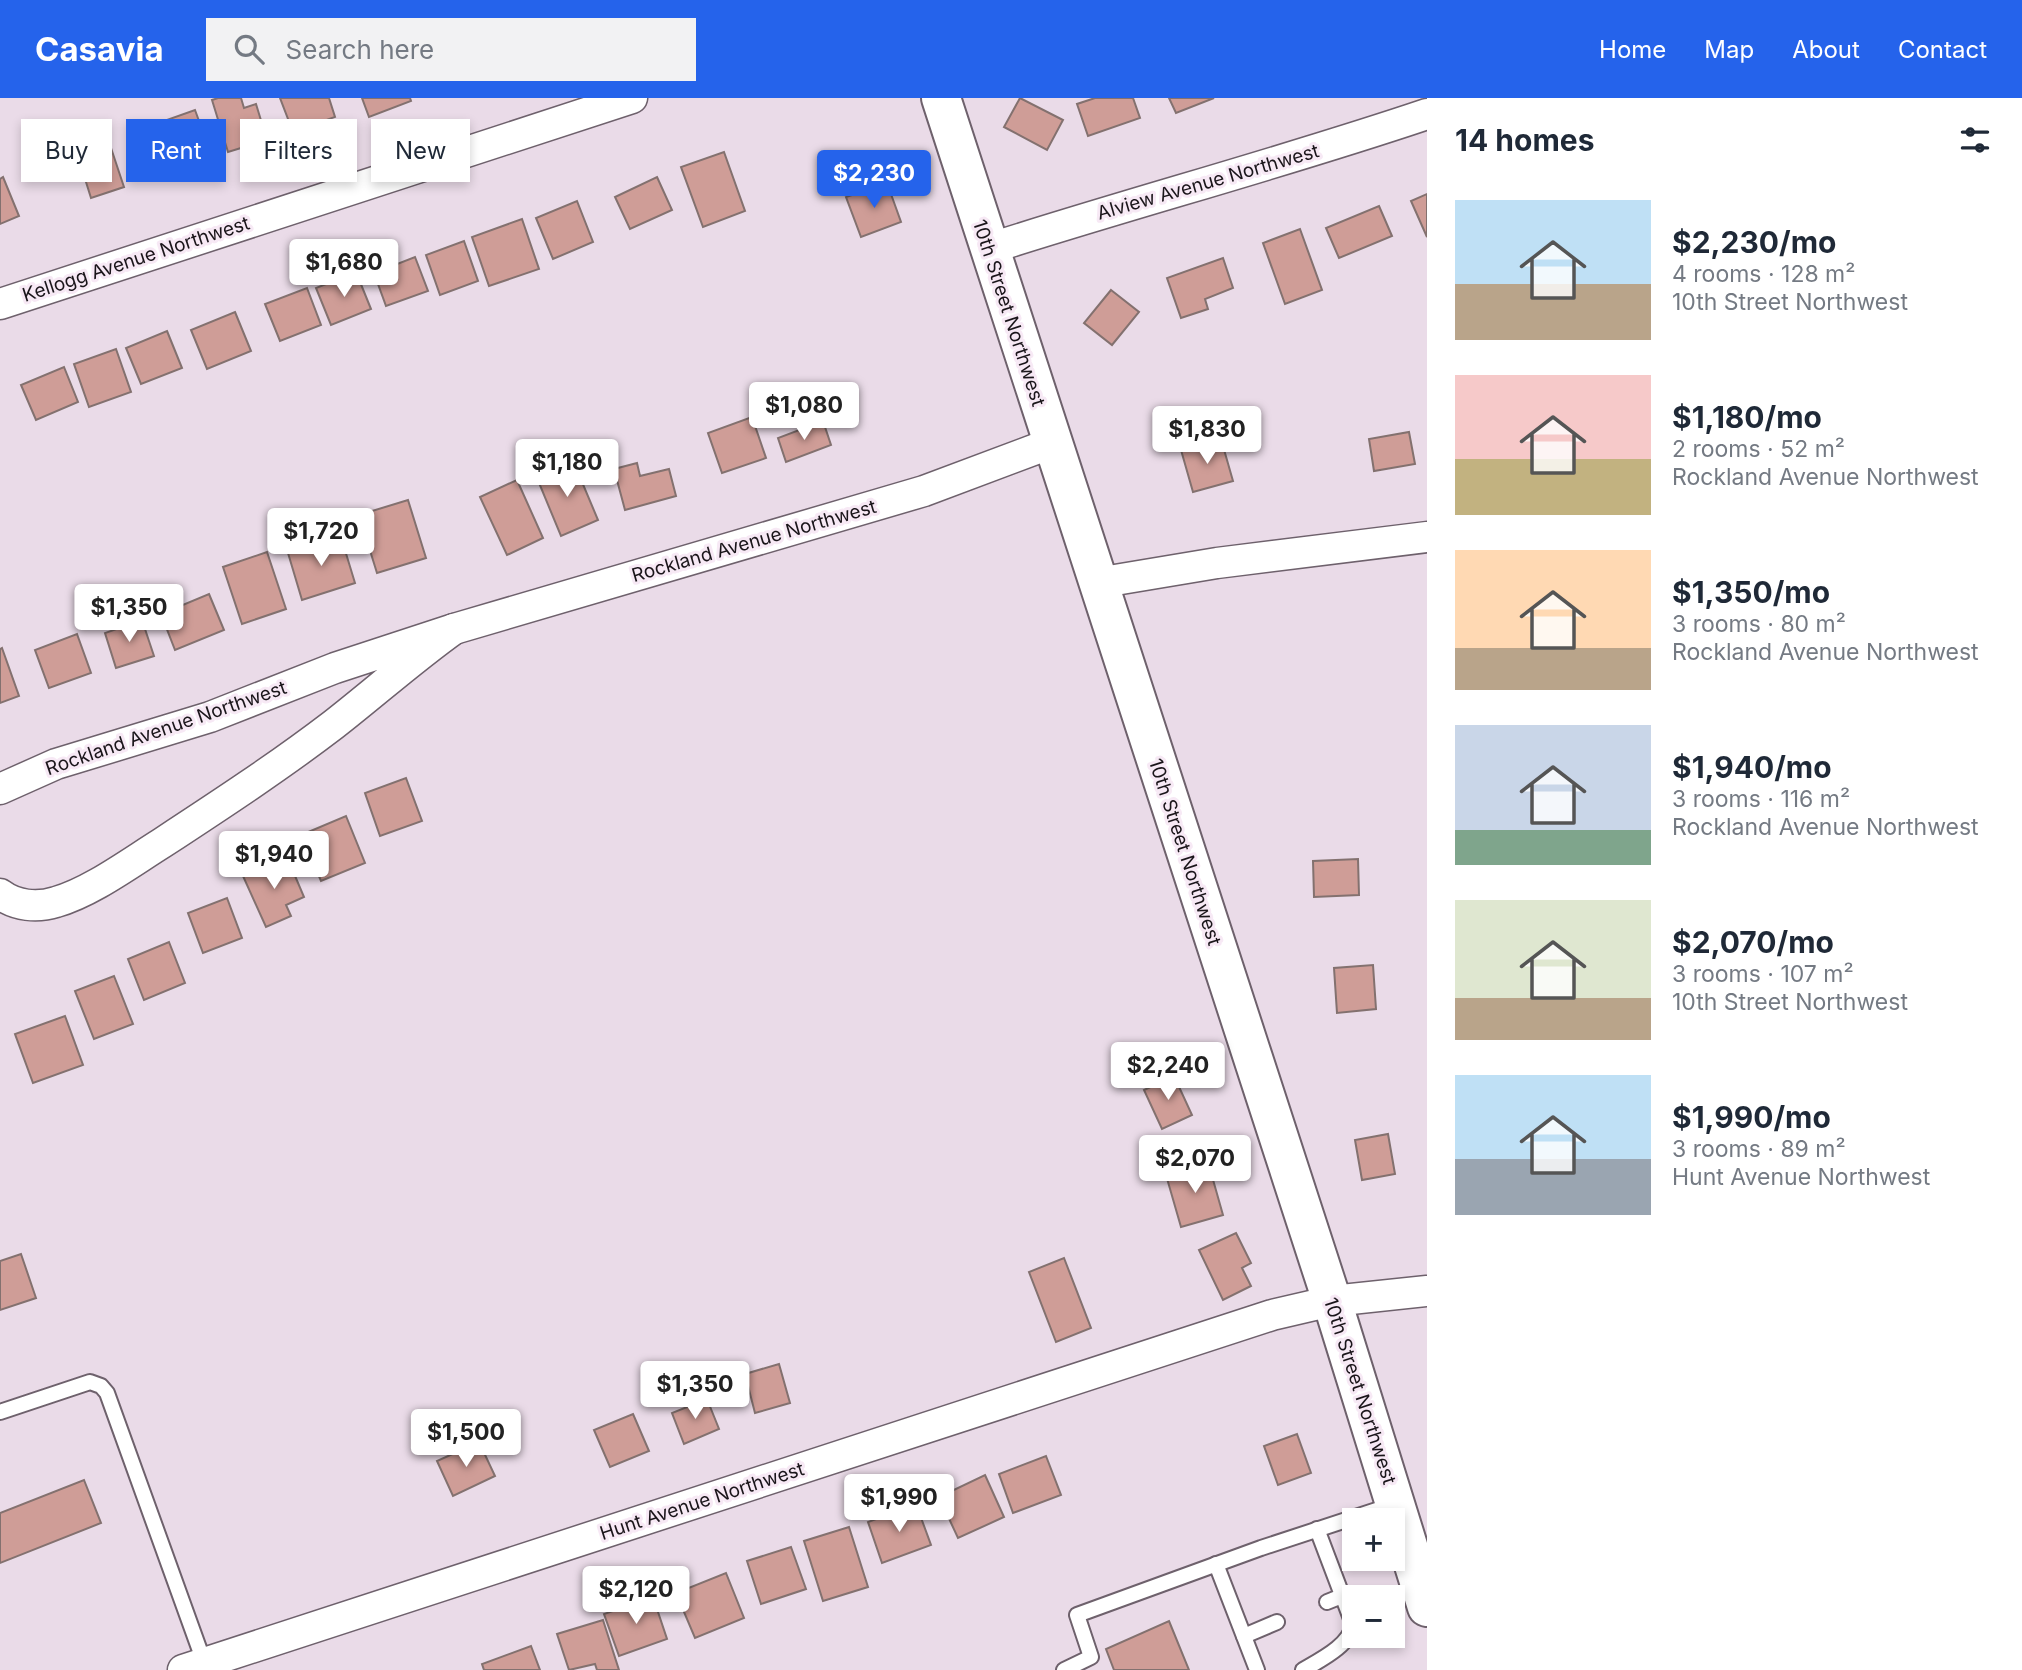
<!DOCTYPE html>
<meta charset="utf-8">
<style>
:root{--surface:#fff;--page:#f2f2f3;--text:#1f2937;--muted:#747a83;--accent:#2563eb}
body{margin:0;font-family:Inter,sans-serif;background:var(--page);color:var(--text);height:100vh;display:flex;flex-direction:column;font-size:26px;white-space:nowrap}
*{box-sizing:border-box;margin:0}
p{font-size:23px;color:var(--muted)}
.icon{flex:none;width:38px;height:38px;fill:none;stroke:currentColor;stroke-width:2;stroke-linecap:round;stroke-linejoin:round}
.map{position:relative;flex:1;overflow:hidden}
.sheet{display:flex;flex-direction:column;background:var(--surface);width:595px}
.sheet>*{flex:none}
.top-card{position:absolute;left:21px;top:21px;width:665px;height:63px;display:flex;gap:14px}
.buttons{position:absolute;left:1342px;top:1410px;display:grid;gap:14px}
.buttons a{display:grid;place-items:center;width:63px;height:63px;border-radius:0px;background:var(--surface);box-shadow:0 4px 10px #0003;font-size:35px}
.price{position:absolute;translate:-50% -60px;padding:0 16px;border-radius:7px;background:#fff;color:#222;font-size:23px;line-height:46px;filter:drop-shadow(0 2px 4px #0008)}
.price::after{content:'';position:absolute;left:50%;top:42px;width:21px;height:16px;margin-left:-10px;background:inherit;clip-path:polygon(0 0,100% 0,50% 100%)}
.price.active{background:var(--accent);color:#fff}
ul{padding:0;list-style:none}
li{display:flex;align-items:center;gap:21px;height:175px;padding:0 28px}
li span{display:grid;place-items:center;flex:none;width:196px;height:140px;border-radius:0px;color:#555}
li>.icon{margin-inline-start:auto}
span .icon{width:84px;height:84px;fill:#fffc;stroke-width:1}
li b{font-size:30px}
h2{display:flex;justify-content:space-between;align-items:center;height:84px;padding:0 28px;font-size:30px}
.chip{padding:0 24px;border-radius:0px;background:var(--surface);box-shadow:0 4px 10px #0003;font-size:24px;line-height:63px}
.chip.active{background:var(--accent);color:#fff}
header{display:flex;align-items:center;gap:42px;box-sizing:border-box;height:98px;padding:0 35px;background:var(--accent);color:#fff}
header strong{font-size:33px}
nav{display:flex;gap:38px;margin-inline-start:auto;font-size:24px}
.search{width:490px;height:63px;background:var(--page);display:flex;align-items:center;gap:18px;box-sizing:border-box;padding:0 24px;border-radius:0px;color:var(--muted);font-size:26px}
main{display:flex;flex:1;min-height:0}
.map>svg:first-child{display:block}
.building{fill:#cf9d97;stroke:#83716f;stroke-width:2}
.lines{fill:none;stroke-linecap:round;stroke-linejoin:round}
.service-casing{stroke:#6e616c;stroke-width:18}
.minor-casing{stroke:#6e616c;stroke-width:33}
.secondary-casing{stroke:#6e616c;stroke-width:42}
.service{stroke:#fff;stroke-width:14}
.minor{stroke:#fff;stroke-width:30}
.secondary{stroke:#fff;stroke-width:38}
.labels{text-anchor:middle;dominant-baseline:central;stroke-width:6;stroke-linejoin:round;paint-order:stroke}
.street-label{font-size:19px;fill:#1a151a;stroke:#f7e9f5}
</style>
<header>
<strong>Casavia</strong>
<div class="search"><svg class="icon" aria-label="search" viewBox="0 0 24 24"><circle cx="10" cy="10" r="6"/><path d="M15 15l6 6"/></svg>Search here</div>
<nav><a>Home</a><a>Map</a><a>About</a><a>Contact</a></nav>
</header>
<main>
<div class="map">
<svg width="1427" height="1572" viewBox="0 0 1427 1572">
<rect width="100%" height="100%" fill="#eadbe8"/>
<g class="building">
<polygon points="218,0 241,0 244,10 256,6 267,42 228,54 212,2"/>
<polygon points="280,0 329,0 335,19 293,34"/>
<polygon points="362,0 410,0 411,3 369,19"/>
<polygon points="1020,0 1063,22 1047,52 1004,29"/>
<polygon points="1095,0 1133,0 1140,20 1088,38 1077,6"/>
<polygon points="1169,0 1214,0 1176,15"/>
<polygon points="195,12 211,56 177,68 161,24"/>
<polygon points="108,41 124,89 91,100 76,52"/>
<polygon points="724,54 745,113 703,129 681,69"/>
<polygon points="3,79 19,118 0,126 0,81"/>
<polygon points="657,79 672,112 630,131 615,99"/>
<polygon points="887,85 901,124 861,139 846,99"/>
<polygon points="1427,96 1427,139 1411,103"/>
<polygon points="577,103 593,144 553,161 536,120"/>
<polygon points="1379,108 1392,138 1339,160 1326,130"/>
<polygon points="522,121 539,171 489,188 472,139"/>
<polygon points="1300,131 1322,192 1285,206 1263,145"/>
<polygon points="464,143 478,183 440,197 426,157"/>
<polygon points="415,159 428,193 386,208 374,175"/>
<polygon points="1223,160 1233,190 1205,201 1208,211 1181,220 1167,180"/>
<polygon points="356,174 371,211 331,227 316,190"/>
<polygon points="307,190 321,227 280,243 265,206"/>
<polygon points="1111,192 1139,214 1112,247 1084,225"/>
<polygon points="235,214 251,253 207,271 191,232"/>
<polygon points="167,233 182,270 141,286 126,250"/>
<polygon points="116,251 131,294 89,309 74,266"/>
<polygon points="64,269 78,304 36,322 21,287"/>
<polygon points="752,319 766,360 722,375 708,335"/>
<polygon points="823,323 831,347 786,364 778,340"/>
<polygon points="1409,334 1415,366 1374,373 1369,341"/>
<polygon points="1221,341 1233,383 1193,394 1181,352"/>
<polygon points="574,365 598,422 561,438 537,380"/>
<polygon points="637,365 640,378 669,371 676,398 625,412 614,371"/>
<polygon points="517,382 543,440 507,457 480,399"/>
<polygon points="408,402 426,460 377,475 359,417"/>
<polygon points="341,439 355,485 302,502 288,455"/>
<polygon points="267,454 286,511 242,526 223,469"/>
<polygon points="209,496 224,532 175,552 161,516"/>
<polygon points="142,522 154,558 116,570 105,535"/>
<polygon points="77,536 91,575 49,590 35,552"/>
<polygon points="2,550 19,598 0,605 0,551"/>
<polygon points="406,680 422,723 380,738 365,695"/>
<polygon points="346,718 365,765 321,783 301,737"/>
<polygon points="287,759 304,799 286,807 291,818 266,829 243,778"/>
<polygon points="1358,761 1359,797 1314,799 1313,763"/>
<polygon points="227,800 242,840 203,855 188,815"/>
<polygon points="169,844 185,885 144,902 128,861"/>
<polygon points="1373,867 1376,911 1337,915 1334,870"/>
<polygon points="114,878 133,926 94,941 75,893"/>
<polygon points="65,918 83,967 33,985 15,936"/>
<polygon points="1174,978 1192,1017 1162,1031 1144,992"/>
<polygon points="1388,1036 1395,1076 1362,1082 1355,1042"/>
<polygon points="1208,1064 1223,1117 1181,1129 1166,1077"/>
<polygon points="1236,1135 1251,1165 1242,1170 1251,1188 1223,1202 1199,1152"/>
<polygon points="21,1156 36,1200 0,1212 0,1163"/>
<polygon points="1064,1160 1091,1230 1056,1244 1029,1174"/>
<polygon points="779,1266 790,1305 755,1315 745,1276"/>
<polygon points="707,1301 719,1331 684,1346 672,1315"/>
<polygon points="633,1316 649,1353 610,1369 594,1332"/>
<polygon points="1297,1336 1311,1375 1278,1387 1264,1348"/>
<polygon points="479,1344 495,1378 453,1398 437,1363"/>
<polygon points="1046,1358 1061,1397 1013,1415 999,1376"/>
<polygon points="985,1377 1004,1419 958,1440 939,1399"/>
<polygon points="84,1382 101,1425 0,1465 0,1415"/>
<polygon points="916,1406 931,1447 882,1465 868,1424"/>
<polygon points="849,1429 868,1489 823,1503 804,1443"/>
<polygon points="791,1449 806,1491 761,1506 747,1463"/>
<polygon points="726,1475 744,1520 695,1540 676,1495"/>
<polygon points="653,1499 667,1541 619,1558 604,1516"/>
<polygon points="603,1522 619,1572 597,1572 595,1566 569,1572 557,1536"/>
<polygon points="1169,1523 1189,1572 1114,1572 1106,1551"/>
<polygon points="531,1548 540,1572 484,1572 482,1566"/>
</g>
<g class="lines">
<defs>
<g id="service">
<polyline points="0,1314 90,1284 101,1288 107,1295 204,1564"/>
<polyline points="1216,1466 1257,1572"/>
<polyline points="1327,1504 1342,1498"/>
<polyline points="1244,1538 1277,1524"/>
<polyline points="1064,1572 1091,1559 1077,1517 1261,1450 1395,1406"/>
<path d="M1303 1572C1320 1562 1351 1547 1353 1526L1317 1431"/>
</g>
<g id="minor">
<path d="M988 151C1134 104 1282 65 1427 16"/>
<polyline points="0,206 632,0"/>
<polyline points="1097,485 1217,465 1427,439"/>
<polyline points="454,531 924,393 1052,345"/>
<path d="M0 691 56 666 210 619 335 570 454 531C412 561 374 595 333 627 278 669 220 707 162 745 130 765 91 794 56 804 37 810 16 808 0 796"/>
<polyline points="183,1572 1272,1217 1332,1203 1427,1193"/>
</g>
<polyline id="secondary" points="941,0 1332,1203 1427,1509"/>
</defs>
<use href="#service" class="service-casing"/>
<use href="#minor" class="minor-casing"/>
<use href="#secondary" class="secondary-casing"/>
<use href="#service" class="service"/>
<use href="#minor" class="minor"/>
<use href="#secondary" class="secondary"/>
</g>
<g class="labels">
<g class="street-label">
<text transform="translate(1208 84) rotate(-16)">Alview Avenue Northwest</text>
<text transform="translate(136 161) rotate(-18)">Kellogg Avenue Northwest</text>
<text transform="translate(1009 215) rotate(72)">10th Street Northwest</text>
<text transform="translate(754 443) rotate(-16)">Rockland Avenue Northwest</text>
<text transform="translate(166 630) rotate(-19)">Rockland Avenue Northwest</text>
<text transform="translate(1185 754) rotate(72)">10th Street Northwest</text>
<text transform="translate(1360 1293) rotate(72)">10th Street Northwest</text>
<text transform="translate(702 1403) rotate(-18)">Hunt Avenue Northwest</text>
</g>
</g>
</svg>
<div class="buttons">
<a>+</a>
<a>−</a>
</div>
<b class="price active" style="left:874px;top:112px">$2,230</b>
<b class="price" style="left:344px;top:201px">$1,680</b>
<b class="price" style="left:804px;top:344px">$1,080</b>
<b class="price" style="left:1207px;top:368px">$1,830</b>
<b class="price" style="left:567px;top:401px">$1,180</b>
<b class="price" style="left:321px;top:470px">$1,720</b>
<b class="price" style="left:129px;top:546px">$1,350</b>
<b class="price" style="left:274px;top:793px">$1,940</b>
<b class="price" style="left:1168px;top:1004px">$2,240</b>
<b class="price" style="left:1195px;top:1097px">$2,070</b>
<b class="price" style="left:695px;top:1323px">$1,350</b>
<b class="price" style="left:466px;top:1371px">$1,500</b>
<b class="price" style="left:899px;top:1436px">$1,990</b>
<b class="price" style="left:636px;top:1528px">$2,120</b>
<div class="top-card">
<a class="chip">Buy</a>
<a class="chip active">Rent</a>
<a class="chip">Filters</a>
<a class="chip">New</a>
</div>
</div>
<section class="sheet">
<h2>14 homes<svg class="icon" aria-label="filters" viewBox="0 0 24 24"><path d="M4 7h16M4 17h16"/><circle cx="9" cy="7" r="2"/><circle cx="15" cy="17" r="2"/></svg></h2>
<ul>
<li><span style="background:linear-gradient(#bfe0f5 60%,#b9a48a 0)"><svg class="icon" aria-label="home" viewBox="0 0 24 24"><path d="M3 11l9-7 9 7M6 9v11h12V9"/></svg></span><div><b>$2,230/mo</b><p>4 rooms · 128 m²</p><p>10th Street Northwest</p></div></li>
<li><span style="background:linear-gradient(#f6c9c9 60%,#c2b280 0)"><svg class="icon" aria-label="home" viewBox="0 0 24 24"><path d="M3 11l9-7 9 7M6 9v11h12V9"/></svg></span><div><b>$1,180/mo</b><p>2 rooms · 52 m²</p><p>Rockland Avenue Northwest</p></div></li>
<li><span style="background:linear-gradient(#ffd9b3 70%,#b9a48a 0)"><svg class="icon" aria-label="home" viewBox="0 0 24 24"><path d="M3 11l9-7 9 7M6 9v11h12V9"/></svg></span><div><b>$1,350/mo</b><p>3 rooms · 80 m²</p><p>Rockland Avenue Northwest</p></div></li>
<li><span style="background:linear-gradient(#c9d6e8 75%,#7fa58c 0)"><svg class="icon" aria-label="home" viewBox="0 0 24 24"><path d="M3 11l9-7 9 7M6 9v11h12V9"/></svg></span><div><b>$1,940/mo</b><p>3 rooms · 116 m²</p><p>Rockland Avenue Northwest</p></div></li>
<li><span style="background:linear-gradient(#dfe7d0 70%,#b9a48a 0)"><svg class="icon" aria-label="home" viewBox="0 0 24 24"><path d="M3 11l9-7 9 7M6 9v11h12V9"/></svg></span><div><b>$2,070/mo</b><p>3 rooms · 107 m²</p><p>10th Street Northwest</p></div></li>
<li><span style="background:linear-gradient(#bfe0f5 60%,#9aa5b1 0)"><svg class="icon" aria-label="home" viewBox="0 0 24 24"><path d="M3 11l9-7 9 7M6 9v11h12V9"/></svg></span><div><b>$1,990/mo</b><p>3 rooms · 89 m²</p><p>Hunt Avenue Northwest</p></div></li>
</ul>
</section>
</main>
